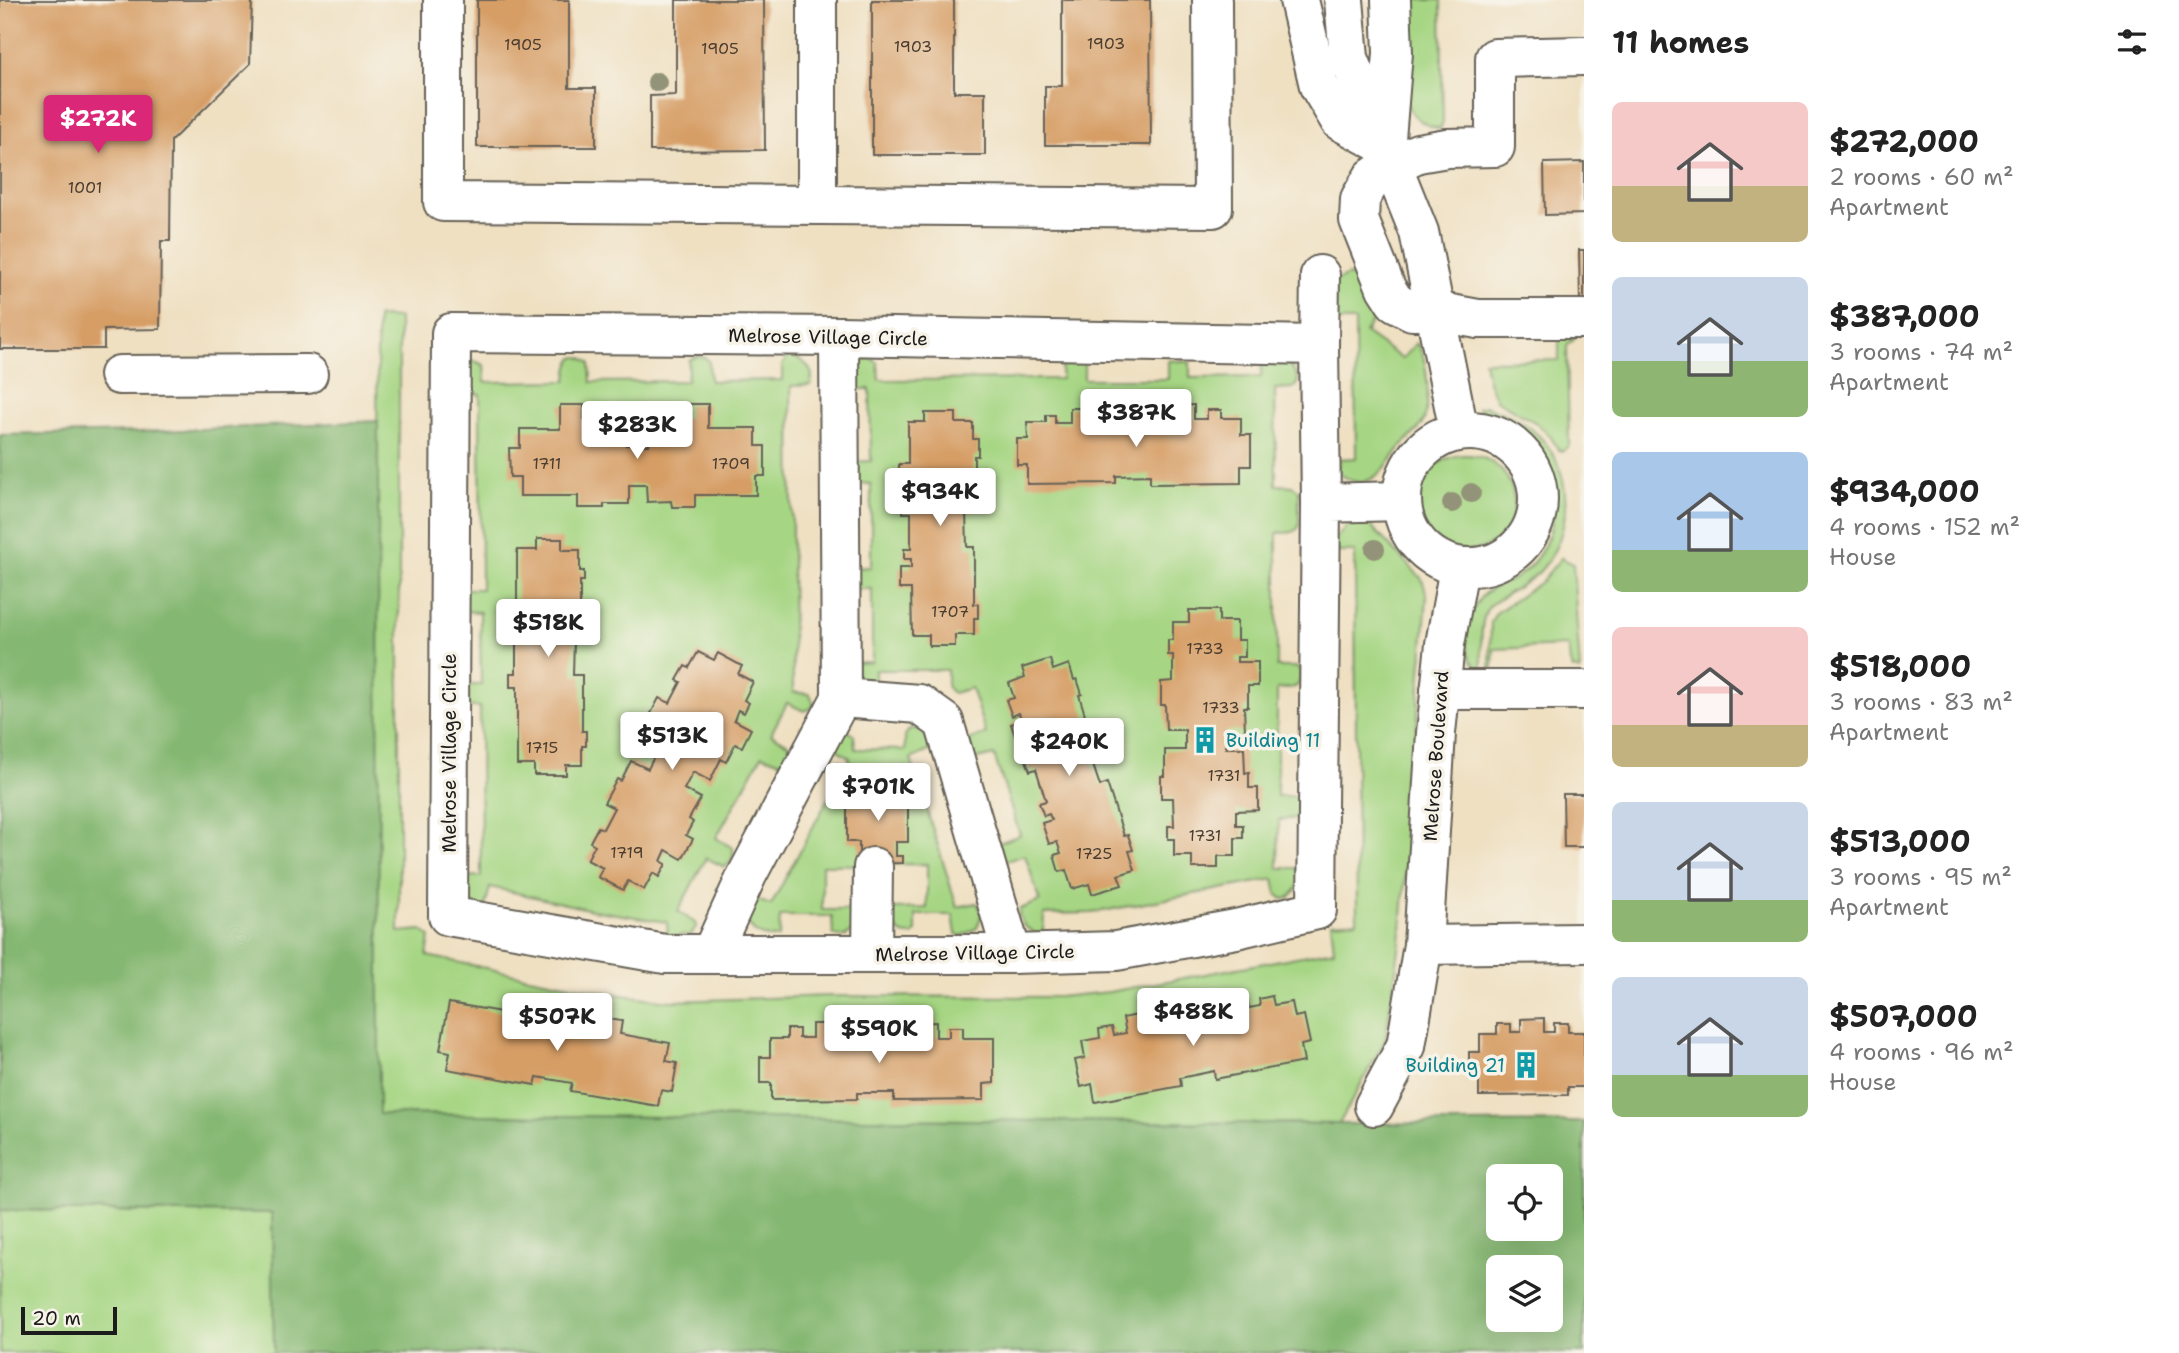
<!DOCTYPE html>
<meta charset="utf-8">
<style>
:root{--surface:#fff;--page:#f6f6f6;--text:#222;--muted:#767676;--accent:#db2777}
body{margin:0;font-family:"Shantell Sans",sans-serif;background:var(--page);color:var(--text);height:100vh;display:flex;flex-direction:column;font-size:26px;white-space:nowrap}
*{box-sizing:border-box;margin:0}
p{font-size:23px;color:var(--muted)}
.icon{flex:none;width:38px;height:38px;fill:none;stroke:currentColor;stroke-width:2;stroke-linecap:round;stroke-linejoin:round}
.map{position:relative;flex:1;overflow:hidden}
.side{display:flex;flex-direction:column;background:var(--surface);width:595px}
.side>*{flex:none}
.controls{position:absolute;left:1486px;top:1164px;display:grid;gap:14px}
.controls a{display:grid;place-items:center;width:77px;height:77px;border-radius:10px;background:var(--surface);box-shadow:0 7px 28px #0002;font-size:35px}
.scale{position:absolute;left:21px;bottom:18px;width:96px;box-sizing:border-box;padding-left:7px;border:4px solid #1c1c1c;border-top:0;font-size:19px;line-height:24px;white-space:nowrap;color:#1c1c1c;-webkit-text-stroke:5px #f7f3e8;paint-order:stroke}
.price{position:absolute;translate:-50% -60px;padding:0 16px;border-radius:7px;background:#fff;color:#222;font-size:23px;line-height:46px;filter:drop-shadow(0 2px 4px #0008)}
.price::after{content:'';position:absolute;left:50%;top:42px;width:21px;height:16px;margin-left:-10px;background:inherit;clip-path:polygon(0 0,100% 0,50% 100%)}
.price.on{background:var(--accent);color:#fff}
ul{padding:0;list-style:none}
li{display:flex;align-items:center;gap:21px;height:175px;padding:0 28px}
li span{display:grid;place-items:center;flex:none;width:196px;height:140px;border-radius:10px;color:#555}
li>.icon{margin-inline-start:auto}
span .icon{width:84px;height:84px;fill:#fffc;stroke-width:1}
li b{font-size:30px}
h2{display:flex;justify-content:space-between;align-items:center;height:84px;padding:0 28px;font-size:30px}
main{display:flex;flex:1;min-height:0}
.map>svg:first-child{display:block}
.green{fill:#a6d683;stroke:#617950;stroke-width:2}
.forest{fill:#84b771;stroke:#506a46;stroke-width:2;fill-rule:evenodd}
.building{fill:#d69d65}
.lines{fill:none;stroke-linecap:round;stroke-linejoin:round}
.minor-casing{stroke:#666156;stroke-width:42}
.minor{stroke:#fff;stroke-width:38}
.tree{fill:#929378}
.labels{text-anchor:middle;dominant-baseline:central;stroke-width:7;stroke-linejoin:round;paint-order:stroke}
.number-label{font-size:16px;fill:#4a3c2e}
.street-label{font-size:19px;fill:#1c1c1c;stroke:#f7f3e8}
.culture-label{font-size:19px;fill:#0d838f;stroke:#f7f3e8;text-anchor:start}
</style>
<main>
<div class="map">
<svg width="1584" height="1353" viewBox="0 0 1584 1353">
<rect width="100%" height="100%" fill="#f7f3e8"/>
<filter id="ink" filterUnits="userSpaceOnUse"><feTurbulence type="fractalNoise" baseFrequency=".0143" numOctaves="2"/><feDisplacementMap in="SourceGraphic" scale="14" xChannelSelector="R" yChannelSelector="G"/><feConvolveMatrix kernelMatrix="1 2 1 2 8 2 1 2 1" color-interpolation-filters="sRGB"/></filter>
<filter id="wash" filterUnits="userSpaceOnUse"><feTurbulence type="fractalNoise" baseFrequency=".00686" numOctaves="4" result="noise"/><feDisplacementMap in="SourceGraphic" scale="28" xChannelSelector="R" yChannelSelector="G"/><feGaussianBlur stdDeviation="1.57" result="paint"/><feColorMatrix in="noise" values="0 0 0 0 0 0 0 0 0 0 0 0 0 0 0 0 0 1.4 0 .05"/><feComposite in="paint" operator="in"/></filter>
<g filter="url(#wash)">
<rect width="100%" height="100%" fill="#efe0c2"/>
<g class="green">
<path d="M1406 0H1441L1443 122 1440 129C1424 125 1416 120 1407 105Z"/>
<path d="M1348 275 1353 277 1356 282 1363 304 1373 320 1365 333 1402 359 1416 343C1428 356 1431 405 1423 422 1417 434 1405 440 1398 451 1382 472 1365 496 1338 472L1339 459 1356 458 1355 321H1337L1331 283Z"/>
<polygon points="377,317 399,318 399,932 422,930 430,937 427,956 613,994 670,1001 832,996 1058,997 1109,992 1334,950 1331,923 1357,921 1355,552 1335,552 1334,540 1348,525 1370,525 1422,579 1427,596 1400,943 1385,1040 1339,1124 379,1114"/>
<polygon points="1562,337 1575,338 1567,346 1569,445 1564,451 1559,450 1550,436 1536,423 1496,400 1488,382 1484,361 1559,360 1559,341"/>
<path d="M1066 355 1081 356 1084 363V379H1168V360L1190 362V378L1261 377 1262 360 1286 358 1298 378 1297 384 1293 388 1275 389 1276 485 1293 486 1299 491V526C1295 535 1286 532 1277 533V667H1296L1300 670C1303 690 1292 688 1277 689V796H1296L1301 802V815L1297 818 1279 820 1278 868H1297C1304 880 1298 889 1289 898L1283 899 1277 894 1274 879 1092 913 1044 914 1043 931 1037 934 1024 926 1019 915 1020 909 1040 901 1025 855 1006 861 1000 856 999 843 1020 835 994 755 973 760 968 740 986 734 971 688 953 693C944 688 948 679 947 670H875V684L859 687 854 663 872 662V589H853V568L871 567V484L852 483 851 462 871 461 870 389H854L853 366C864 359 867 354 878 363L879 380 1061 379 1062 360Z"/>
<path d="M698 356 706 358 709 362 710 381 782 380V365L789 356C803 359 817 370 810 385L791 386 793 692 810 694 814 705 810 709 804 711 787 703 771 734 789 744C792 753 787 757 781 762L762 755 716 838 733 848C734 856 732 862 725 867L706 858 678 911 695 923 696 927 691 935 668 936 667 922 592 910 490 887 485 907 480 910 458 894 463 877 481 876 480 707H464L459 685H481L480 612 462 611 465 589H481L480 394 464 393 468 364 472 360 484 365 485 382 567 381C568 366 571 347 590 363L591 382 687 381 689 360Z"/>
<path d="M1486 406C1506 414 1526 421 1541 438 1574 474 1573 533 1541 570 1528 585 1492 599 1486 611 1479 628 1482 652 1482 670 1456 654 1465 615 1483 595 1490 587 1505 584 1515 578 1550 556 1561 511 1550 474 1544 456 1529 439 1513 429 1501 421 1486 421 1478 408Z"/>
<circle cx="1466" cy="503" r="48"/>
<polygon points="1561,558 1573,564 1580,671 1573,669 1570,663 1568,646 1494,649 1493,667 1490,671 1491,622 1496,613 1541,582"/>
<path d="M911 728 921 730 930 740 931 750 911 759 957 907 977 903 982 913 977 928 962 936 956 934 953 915H916V931L913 935C901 936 898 931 890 922L892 912 895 909 927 908V864L822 865V910H853L859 914 856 928 846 936 839 937 833 934 832 916H780L779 937C764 938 754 936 747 921L752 898 771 905 850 758 835 748 842 730H846L854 735 855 749 905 750V735Z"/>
<polygon points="0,1210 273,1213 274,1353 0,1353"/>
</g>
<path class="forest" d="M378 421 379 1114 1339 1124 1584 1122V1353H274L272 1213 0 1210V435L139 432ZM1498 1176H1550V1228H1498ZM1498 1267H1550V1320H1498Z"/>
<g id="blocks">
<g class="building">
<polygon points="0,0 252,0 250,64 171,141 170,241 161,241 160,329 104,330 104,349 0,349"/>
<polygon points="477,0 569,0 569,88 596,88 596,147 477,147"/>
<polygon points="676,0 764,0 765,150 650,151 650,96 676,95"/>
<polygon points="872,0 954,0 954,92 985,92 985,155 872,155"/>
<polygon points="1062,0 1150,0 1151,145 1045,145 1045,86 1062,86"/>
<polygon points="1584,162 1584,214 1545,215 1544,163"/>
<polygon points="1579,250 1584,250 1584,302 1580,302"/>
<polygon points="688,404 708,404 708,428 756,428 756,446 765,446 765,476 756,476 756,495 695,495 695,507 672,507 671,501 647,502 646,485 629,485 629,504 604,504 604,508 578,508 578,496 520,496 520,477 510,477 509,448 520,448 520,429 560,429 560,405 584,405 584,419 602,418 602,426 626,426 626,445 649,445 649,424 673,424 672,418 688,418"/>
<polygon points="1194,405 1194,419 1207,419 1207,410 1221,410 1221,418 1241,418 1241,435 1251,435 1251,466 1241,466 1241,483 1150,484 1150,475 1116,476 1116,483 1027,484 1027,465 1017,465 1017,439 1028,439 1027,422 1046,422 1046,415 1055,415 1055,423 1070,423 1070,408 1088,408 1088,419 1104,419 1104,412 1117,412 1117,419 1148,418 1148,411 1163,411 1163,418 1171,418 1171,406"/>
<polygon points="925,413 956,413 956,423 973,423 973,439 978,439 978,456 974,456 974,512 966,512 967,547 974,547 974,604 978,604 978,618 974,618 974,635 955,635 955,646 929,646 929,635 912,635 911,589 899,589 899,568 911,568 911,559 904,559 904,549 911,549 911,513 903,513 903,500 910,500 910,485 899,485 899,464 908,464 908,422 925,422"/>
<polygon points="537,539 562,539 562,550 580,550 580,571 584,571 584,581 580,581 580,639 574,639 573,675 582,675 582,731 586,731 586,746 582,746 582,765 566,765 566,775 534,775 534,765 517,765 517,687 510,687 510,673 516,673 516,642 509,642 509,627 517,627 517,550 537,550"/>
<polygon points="1189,610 1219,610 1219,621 1237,621 1237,640 1245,640 1245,657 1237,657 1237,662 1258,662 1258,686 1248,686 1248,707 1244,707 1245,731 1226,731 1226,748 1244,748 1245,773 1249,772 1249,788 1258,788 1258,810 1236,811 1236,825 1243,825 1243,838 1235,838 1235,856 1218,856 1218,868 1192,868 1192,856 1174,856 1174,839 1168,839 1168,826 1174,826 1173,798 1161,798 1161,776 1165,776 1165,750 1185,750 1185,730 1166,730 1165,705 1161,705 1161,682 1173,681 1173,655 1168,655 1168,640 1173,640 1173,622 1189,622"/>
<polygon points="698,652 714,660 718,653 742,666 738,674 753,682 744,700 749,703 744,713 738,710 734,720 751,729 742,747 735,744 726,762 721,759 710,781 693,772 684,789 701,798 689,819 693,822 686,835 693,839 682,859 666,850 661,861 666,864 659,877 653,873 644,890 628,881 623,890 598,877 603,868 587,860 595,845 590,842 598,827 603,829 614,808 604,803 617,779 621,781 631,761 648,769 656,753 640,744 651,723 647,721 659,698 670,703 681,682 677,680 685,666 689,668"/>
<polygon points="1050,659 1053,670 1069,664 1074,680 1077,679 1082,694 1079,695 1095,748 1088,750 1100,786 1107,783 1124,836 1128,835 1133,850 1129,851 1135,870 1118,875 1122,885 1092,894 1089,884 1072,889 1066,870 1059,872 1054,855 1061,853 1057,842 1049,844 1042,823 1052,820 1049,814 1044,816 1039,803 1046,801 1036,769 1030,771 1026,760 1032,758 1027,742 1018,745 1011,724 1022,721 1019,713 1012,716 1006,700 1014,698 1009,683 1025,677 1022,668"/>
<polygon points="858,781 897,781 897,803 908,803 908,842 896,842 896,856 903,856 903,863 859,864 859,842 847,842 847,805 858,805"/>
<polygon points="1563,794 1584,794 1584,847 1564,847"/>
<polygon points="1246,993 1249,1008 1260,1006 1259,999 1272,996 1274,1005 1292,1002 1295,1017 1304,1015 1310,1043 1301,1045 1304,1062 1215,1079 1214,1071 1180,1078 1181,1086 1095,1102 1092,1084 1081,1087 1075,1060 1085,1058 1082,1041 1100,1038 1099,1029 1112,1027 1114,1035 1126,1033 1123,1018 1142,1014 1145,1029 1160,1026 1159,1019 1168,1018 1169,1024 1203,1017 1201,1008 1215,1006 1216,1013 1226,1011 1223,997"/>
<polygon points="503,1000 526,1004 523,1017 536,1019 537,1012 549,1014 548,1022 581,1028 582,1021 593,1023 592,1030 605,1032 608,1019 622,1021 620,1034 670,1043 666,1061 677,1063 672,1092 661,1090 658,1106 570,1091 572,1083 537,1077 535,1085 447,1069 450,1052 440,1050 449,1003 501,1012"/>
<polygon points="1544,1018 1544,1032 1554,1032 1554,1023 1568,1023 1568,1032 1584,1032 1584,1087 1568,1087 1568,1095 1479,1096 1479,1079 1469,1079 1469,1052 1480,1052 1480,1034 1497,1034 1497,1024 1511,1024 1511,1032 1521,1032 1521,1019"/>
<polygon points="936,1022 936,1037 949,1037 949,1027 963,1027 963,1038 994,1038 994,1083 984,1084 984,1100 894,1101 894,1093 857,1093 857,1099 771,1100 771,1083 760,1083 760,1057 770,1057 770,1039 787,1039 787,1029 799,1029 799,1038 812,1038 812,1024 832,1024 832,1037 844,1037 844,1027 859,1027 859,1037 892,1036 891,1028 904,1028 904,1036 915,1036 915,1023"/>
</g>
</g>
</g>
<g filter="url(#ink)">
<use href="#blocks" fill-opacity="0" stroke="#666156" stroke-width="2"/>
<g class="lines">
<defs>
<g id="minor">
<polyline points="443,0 443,202 1213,208 1212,0"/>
<polyline points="817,0 817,205"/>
<polyline points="1299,0 1319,86 1340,121 1385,145"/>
<polyline points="1344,0 1349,58 1419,232 1459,431"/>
<polyline points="1584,56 1495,58 1495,147 1447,148 1418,153 1392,165 1373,177 1360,199 1359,220 1386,288 1395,302 1412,311 1434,311 1478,319 1584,319"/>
<polyline points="1386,139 1393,53 1391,0"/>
<polyline points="1319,345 1320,275"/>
<polyline points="119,375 308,374"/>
<circle cx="1470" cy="499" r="68"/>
<polyline points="1321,503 1317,910 1236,929 1116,951 1012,954 665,954 448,916 451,333 839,336 1319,345 1321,503 1401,501"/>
<polyline points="1440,690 1584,690"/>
<polyline points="841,698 919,704 944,722 1012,954"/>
<polyline points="1423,945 1584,943"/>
<polyline points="711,954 747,875 841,698 839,336"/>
<polyline points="872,954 873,867"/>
<polyline points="1374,1106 1406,1046 1423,945 1436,733 1445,644 1459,568"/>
</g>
</defs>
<use href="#minor" class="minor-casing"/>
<use href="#minor" class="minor"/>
</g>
<g class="tree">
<circle cx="657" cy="82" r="10"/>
<circle cx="1471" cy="493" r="10"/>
<circle cx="1452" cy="503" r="10"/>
<circle cx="1375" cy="549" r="10"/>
</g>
</g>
<defs>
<symbol id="building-bare" viewBox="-9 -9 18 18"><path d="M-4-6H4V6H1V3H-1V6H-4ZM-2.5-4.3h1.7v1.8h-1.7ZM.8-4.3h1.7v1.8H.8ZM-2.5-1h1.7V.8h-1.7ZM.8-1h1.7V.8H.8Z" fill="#0f9aa8" stroke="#f7f3e8" stroke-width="2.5" paint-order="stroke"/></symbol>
</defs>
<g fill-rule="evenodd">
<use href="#building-bare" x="1186" y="721" width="38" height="38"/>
<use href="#building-bare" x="1507" y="1046" width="38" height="38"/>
</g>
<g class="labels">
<g class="number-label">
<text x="1106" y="43">1903</text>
<text x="523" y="44">1905</text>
<text x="913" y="46">1903</text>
<text x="720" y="48">1905</text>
<text x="85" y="187">1001</text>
<text x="547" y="463">1711</text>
<text x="731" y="463">1709</text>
<text x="950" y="611">1707</text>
<text x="1205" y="648">1733</text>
<text x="1221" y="707">1733</text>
<text x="542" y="747">1715</text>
<text x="1224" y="775">1731</text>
<text x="1205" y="835">1731</text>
<text x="627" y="852">1719</text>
<text x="1094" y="853">1725</text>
</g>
<g class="street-label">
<text transform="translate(828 337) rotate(1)">Melrose Village Circle</text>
<text transform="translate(449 753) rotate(-90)">Melrose Village Circle</text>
<text transform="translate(1436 756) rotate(-86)">Melrose Boulevard</text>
<text transform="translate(975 953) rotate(-1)">Melrose Village Circle</text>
</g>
<g class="culture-label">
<text x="1226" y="740">Building 11</text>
<text x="1505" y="1065" text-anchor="end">Building 21</text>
</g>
</g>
</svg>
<div class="controls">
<a><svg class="icon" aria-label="locate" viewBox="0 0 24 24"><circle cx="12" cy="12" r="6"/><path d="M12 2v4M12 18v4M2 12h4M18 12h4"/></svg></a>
<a><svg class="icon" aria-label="layers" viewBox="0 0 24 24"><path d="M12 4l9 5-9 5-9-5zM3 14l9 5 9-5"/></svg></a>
</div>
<div class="scale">20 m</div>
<b class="price on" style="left:98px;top:155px">$272K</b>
<b class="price" style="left:1136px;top:449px">$387K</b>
<b class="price" style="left:637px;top:461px">$283K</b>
<b class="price" style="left:940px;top:528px">$934K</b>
<b class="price" style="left:548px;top:659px">$518K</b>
<b class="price" style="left:672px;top:772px">$513K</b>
<b class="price" style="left:1069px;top:778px">$240K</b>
<b class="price" style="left:878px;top:823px">$701K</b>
<b class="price" style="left:1193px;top:1048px">$488K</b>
<b class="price" style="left:557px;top:1053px">$507K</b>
<b class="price" style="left:879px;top:1065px">$590K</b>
</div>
<section class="side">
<h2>11 homes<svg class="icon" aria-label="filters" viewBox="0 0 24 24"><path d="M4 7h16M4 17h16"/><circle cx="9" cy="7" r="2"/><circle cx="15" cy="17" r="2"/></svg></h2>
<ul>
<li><span style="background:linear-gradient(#f6c9c9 60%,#c2b280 0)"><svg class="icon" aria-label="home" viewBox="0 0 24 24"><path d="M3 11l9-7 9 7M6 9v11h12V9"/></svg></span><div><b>$272,000</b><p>2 rooms · 60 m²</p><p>Apartment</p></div></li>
<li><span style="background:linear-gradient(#c9d6e8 60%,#8fb573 0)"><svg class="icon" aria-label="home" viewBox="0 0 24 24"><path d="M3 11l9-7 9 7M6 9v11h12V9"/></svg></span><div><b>$387,000</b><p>3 rooms · 74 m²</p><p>Apartment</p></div></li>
<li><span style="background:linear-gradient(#a9c7e8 70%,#8fb573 0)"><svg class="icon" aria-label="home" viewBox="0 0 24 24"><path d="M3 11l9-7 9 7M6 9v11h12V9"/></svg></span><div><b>$934,000</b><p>4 rooms · 152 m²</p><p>House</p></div></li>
<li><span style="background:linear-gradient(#f6c9c9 70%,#c2b280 0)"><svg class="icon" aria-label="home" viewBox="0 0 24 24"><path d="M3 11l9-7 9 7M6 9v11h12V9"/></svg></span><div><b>$518,000</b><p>3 rooms · 83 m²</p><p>Apartment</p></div></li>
<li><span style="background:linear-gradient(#c9d6e8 70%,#8fb573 0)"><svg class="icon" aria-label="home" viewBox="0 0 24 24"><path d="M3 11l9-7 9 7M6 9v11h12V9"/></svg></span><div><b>$513,000</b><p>3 rooms · 95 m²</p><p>Apartment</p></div></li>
<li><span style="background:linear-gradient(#c9d6e8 70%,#8fb573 0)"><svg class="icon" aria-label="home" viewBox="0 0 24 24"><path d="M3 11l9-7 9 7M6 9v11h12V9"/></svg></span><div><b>$507,000</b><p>4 rooms · 96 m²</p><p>House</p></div></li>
</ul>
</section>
</main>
